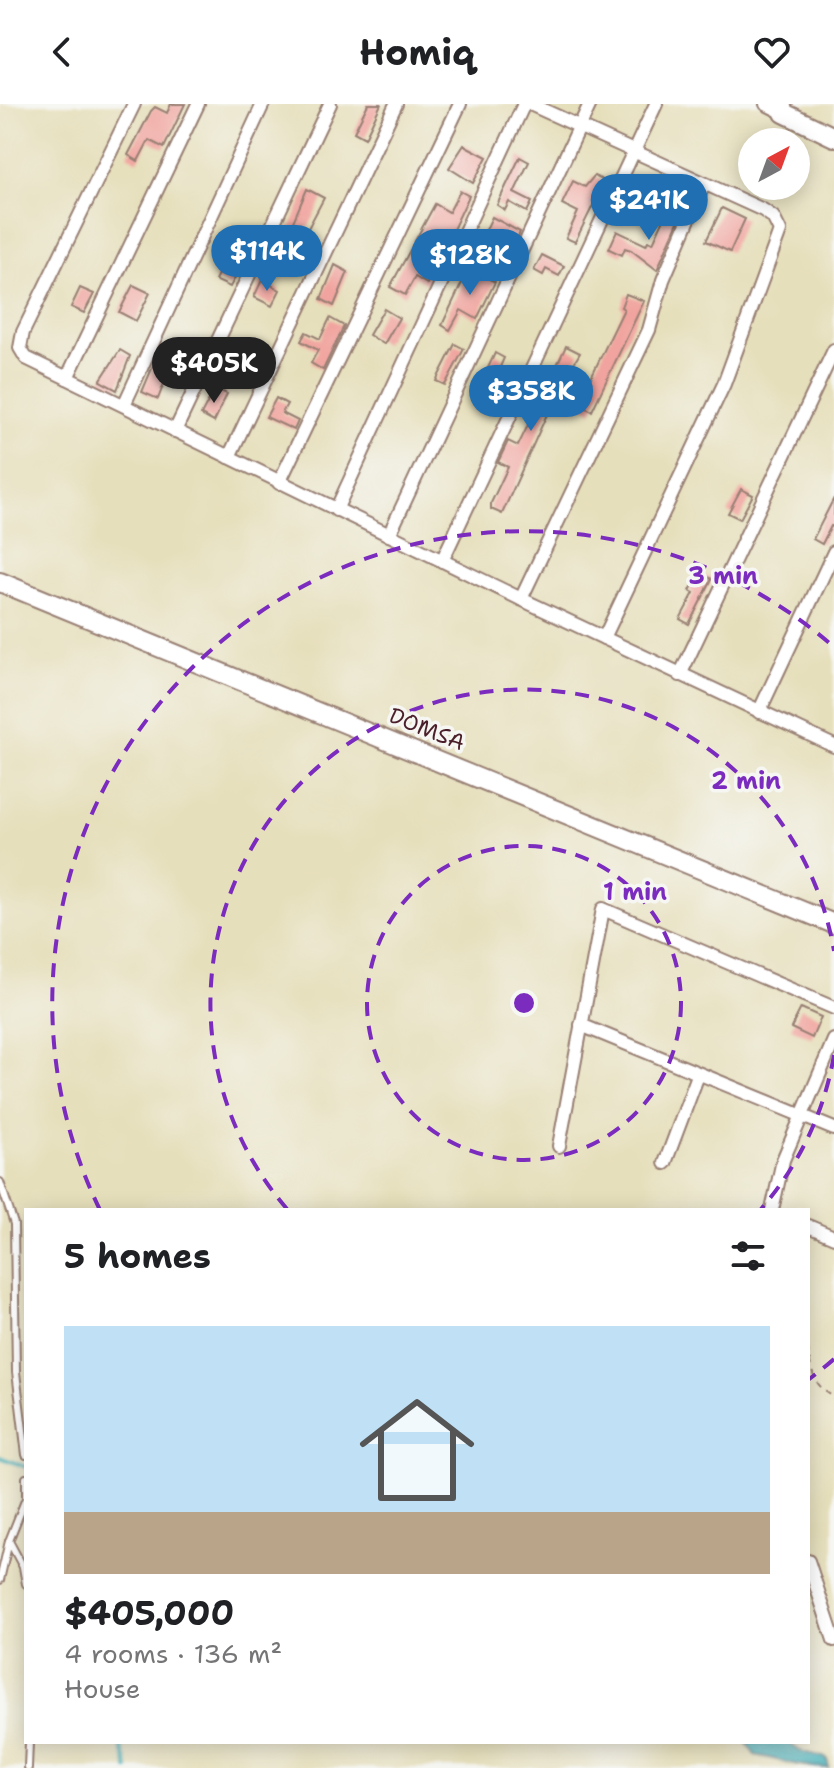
<!DOCTYPE html>
<meta charset="utf-8">
<style>
:root{--surface:#fff;--page:#f2f2f2;--text:#202124;--muted:#757577;--accent:#1f6fb2}
body{margin:0;font-family:"Shantell Sans",sans-serif;background:var(--page);color:var(--text);height:100vh;display:flex;flex-direction:column;font-size:30px;white-space:nowrap}
*{box-sizing:border-box;margin:0}
p{font-size:26px;color:var(--muted)}
.icon{flex:none;width:44px;height:44px;fill:none;stroke:currentColor;stroke-width:2;stroke-linecap:round;stroke-linejoin:round}
.map{position:relative;flex:1;overflow:hidden}
.panel{position:absolute;left:24px;top:1104px;width:786px;height:536px;display:flex;flex-direction:column;background:var(--surface);border-radius:0px;box-shadow:0 4px 20px #0003}
.panel>*{flex:none}
.needle{width:52px;rotate:41deg}
.controls{position:absolute;left:738px;top:24px;display:grid;gap:16px}
.controls a{display:grid;place-items:center;width:72px;height:72px;border-radius:50%;background:var(--surface);box-shadow:0 4px 20px #0003;font-size:40px}
.price{position:absolute;translate:-50% -68px;padding:0 18px;border-radius:28px;background:var(--accent);color:#fff;font-size:26px;line-height:52px;filter:drop-shadow(0 2px 4px #0008)}
.price::after{content:'';position:absolute;left:50%;top:48px;width:24px;height:18px;margin-left:-12px;background:inherit;clip-path:polygon(0 0,100% 0,50% 100%)}
.price.selected{background:#222;color:#fff}
ul{padding:0;list-style:none}
li{display:grid;align-content:center;gap:16px;height:424px;padding:0 40px}
li span{display:grid;place-items:center;height:248px;border-radius:0px;color:#555}
li>.icon{margin-inline-start:auto}
span .icon{width:144px;height:144px;fill:#fffc;stroke-width:1}
li b{font-size:34px}
h2{display:flex;justify-content:space-between;align-items:center;height:96px;padding:0 40px;font-size:34px}
header{display:flex;justify-content:space-between;align-items:center;height:104px;padding:0 40px;background:var(--surface);font-size:36px;font-weight:700}
.map>svg:first-child{display:block}
.water{fill:#3bacb5;stroke:#426670;stroke-width:2}
.lines{fill:none;stroke-linecap:round;stroke-linejoin:round}
.stream{stroke:#3bacb5;stroke-width:4}
.building{fill:#f1a49f}
.lane-casing{stroke:#987f73;stroke-width:10}
.street-casing{stroke:#987f73;stroke-width:16}
.secondary-casing{stroke:#987f73;stroke-width:22}
.path{stroke:#987f73;stroke-width:2;stroke-dasharray:6 6;stroke-linecap:butt}
.lane{stroke:#fff;stroke-width:6}
.street{stroke:#fff;stroke-width:12}
.secondary{stroke:#fff;stroke-width:18}
.ring{fill:none;stroke:#7b2cbf;stroke-width:4;stroke-dasharray:14 10}
.labels{text-anchor:middle;dominant-baseline:central;stroke-width:7;stroke-linejoin:round;paint-order:stroke}
.street-label{font-size:22px;fill:#4a1f2b;stroke:#f6f6f2}
.centre{fill:#7b2cbf;stroke:#f6f6f2;stroke-width:4}
.ring-label{font-size:24px;text-anchor:middle;font-weight:bold;fill:#7b2cbf;stroke:#f6f6f2;stroke-width:7;stroke-linejoin:round;paint-order:stroke}
</style>
<header><svg class="icon" aria-label="back" viewBox="0 0 24 24"><path d="M15 5l-7 7 7 7"/></svg>Homiq<svg class="icon" aria-label="heart" viewBox="0 0 24 24"><path d="M12 20l-8-8c-3-5 5-10 8-4 3-6 11-1 8 4z"/></svg></header>
<div class="map">
<svg width="834" height="1664" viewBox="0 0 834 1664">
<rect width="100%" height="100%" fill="#f6f6f2"/>
<filter id="ink" filterUnits="userSpaceOnUse"><feTurbulence type="fractalNoise" baseFrequency=".0125" numOctaves="2"/><feDisplacementMap in="SourceGraphic" scale="16" xChannelSelector="R" yChannelSelector="G"/><feConvolveMatrix kernelMatrix="1 2 1 2 8 2 1 2 1" color-interpolation-filters="sRGB"/></filter>
<filter id="wash" filterUnits="userSpaceOnUse"><feTurbulence type="fractalNoise" baseFrequency=".006" numOctaves="4" result="noise"/><feDisplacementMap in="SourceGraphic" scale="32" xChannelSelector="R" yChannelSelector="G"/><feGaussianBlur stdDeviation="1.8" result="paint"/><feColorMatrix in="noise" values="0 0 0 0 0 0 0 0 0 0 0 0 0 0 0 0 0 1.4 0 .05"/><feComposite in="paint" operator="in"/></filter>
<g filter="url(#wash)">
<rect width="100%" height="100%" fill="#e6dfbb"/>
<path class="water" d="M746 1638H787L800 1647 827 1654 829 1664C802 1664 781 1656 755 1651Z"/>
<g class="lines">
<g class="stream">
<polyline points="0,1353 26,1363"/>
<polyline points="120,1638 128,1664"/>
</g>
</g>
<g id="blocks">
<g class="building">
<polygon points="171,0 185,0 164,44 149,36 138,57 128,51 151,7 155,3 167,9"/>
<polygon points="368,0 381,0 365,34 354,28"/>
<polygon points="464,41 487,53 473,79 449,64"/>
<polygon points="520,53 529,58 514,89 532,98 527,108 509,98 505,106 497,101"/>
<polygon points="594,72 605,77 575,138 566,134 578,108 562,100 573,77 585,83"/>
<polygon points="307,85 324,94 286,166 275,160"/>
<polygon points="460,87 469,92 427,180 415,173 405,191 390,183 435,100 449,108"/>
<polygon points="722,104 745,115 730,148 706,137"/>
<polygon points="668,106 681,111 657,166 631,146 625,144 622,151 609,145 617,127 646,141 648,137 653,139"/>
<polygon points="492,113 520,128 510,150 491,140 482,159 472,155"/>
<polygon points="234,140 249,148 230,183 215,176 222,162 210,156 215,146 227,153"/>
<polygon points="542,151 564,162 559,172 546,165 543,171 534,166"/>
<polygon points="335,161 348,168 334,202 321,195"/>
<polygon points="469,164 495,178 477,215 461,206 450,226 442,221"/>
<polygon points="262,176 280,186 272,202 254,193"/>
<polygon points="133,181 150,189 136,217 119,208"/>
<polygon points="80,184 94,190 84,209 71,203"/>
<polygon points="626,190 644,197 592,307 578,300 624,205 621,203"/>
<polygon points="384,205 399,214 384,240 369,231"/>
<polygon points="330,214 344,222 323,266 311,259 318,246 301,237 306,228 320,235"/>
<polygon points="455,240 464,245 445,281 436,277"/>
<polygon points="566,242 580,249 557,288 502,410 491,405 491,399 508,363 498,358 508,337 518,342"/>
<polygon points="120,246 130,252 117,286 100,277"/>
<polygon points="495,249 504,254 500,263 517,271 508,290 491,282 488,288 479,283"/>
<polygon points="158,250 173,256 158,295 142,288"/>
<polygon points="215,284 227,290 214,318 201,311"/>
<polygon points="276,294 287,300 282,309 298,317 294,326 266,313"/>
<polygon points="741,385 753,391 740,415 728,409"/>
<polygon points="834,394 834,423 831,422 822,440 813,435"/>
<polygon points="699,469 712,475 689,520 680,515 694,489 690,487"/>
<polygon points="801,904 821,913 812,934 791,924"/>
</g>
</g>
</g>
<g filter="url(#ink)">
<use href="#blocks" fill-opacity="0" stroke="#987f73" stroke-width="2"/>
<g class="lines">
<defs>
<g id="lane">
<polyline points="0,1078 14,1120 16,1268 26,1351"/>
<polyline points="9,1437 23,1463 26,1480"/>
<polyline points="0,1476 9,1437 26,1394 26,1374"/>
<polyline points="28,1664 29,1638"/>
</g>
<g id="street">
<polyline points="134,0 23,228 20,244 26,254 521,495 834,642"/>
<polyline points="530,0 763,106 773,113 780,127 724,280 604,534"/>
<polyline points="766,0 784,9"/>
<polyline points="67,274 198,0"/>
<polyline points="124,301 263,0"/>
<polyline points="175,327 330,0"/>
<polyline points="229,353 396,0"/>
<polyline points="279,379 460,0"/>
<polyline points="336,406 524,0"/>
<polyline points="389,431 590,0"/>
<polyline points="442,457 656,0"/>
<polyline points="521,495 649,226 663,176 703,82"/>
<polyline points="680,571 834,246"/>
<polyline points="759,608 834,448"/>
<polyline points="581,921 834,1025"/>
<polyline points="559,1042 603,805 834,904"/>
<polyline points="665,1059 698,971"/>
<polyline points="772,1106 783,1056 834,936"/>
<polyline points="808,1122 834,1133"/>
<polyline points="808,1457 834,1536"/>
</g>
<g id="secondary">
<polyline points="781,0 784,9 834,33"/>
<polyline points="0,478 834,820"/>
</g>
</defs>
<use href="#lane" class="lane-casing"/>
<use href="#street" class="street-casing"/>
<use href="#secondary" class="secondary-casing"/>
<path class="path" d="M808 1244C811 1268 813 1281 834 1293"/>
<use href="#lane" class="lane"/>
<use href="#street" class="street"/>
<use href="#secondary" class="secondary"/>
</g>
</g>
<g class="ring">
<circle cx="524" cy="899" r="157"/>
<path d="M834 951A314 314 0 0 1 761 1105M287 1105A314 314 0 1 1 834 847"/>
<path d="M834 1255A472 472 0 0 1 808 1276M100 1106A472 472 0 0 1 834 543"/>
</g>
<g class="labels">
<g class="street-label">
<text transform="translate(427 625) rotate(22)">DOMSA</text>
</g>
</g>
<circle cx="524" cy="899" r="12" class="centre"/>
<g class="ring-label">
<text x="723" y="480">3 min</text>
<text x="746" y="685">2 min</text>
<text x="635" y="796">1 min</text>
</g>
</svg>
<div class="controls">
<a><svg class="needle" viewBox="-14 -14 28 28"><path d="M0-13l5 13h-10z" fill="#e53935"/><path d="M0 13l5-13h-10z" fill="#757577"/></svg></a>
</div>
<b class="price" style="left:649px;top:138px">$241K</b>
<b class="price" style="left:267px;top:189px">$114K</b>
<b class="price" style="left:470px;top:193px">$128K</b>
<b class="price selected" style="left:214px;top:301px">$405K</b>
<b class="price" style="left:531px;top:329px">$358K</b>
<section class="panel">
<h2>5 homes<svg class="icon" aria-label="filters" viewBox="0 0 24 24"><path d="M4 7h16M4 17h16"/><circle cx="9" cy="7" r="2"/><circle cx="15" cy="17" r="2"/></svg></h2>
<ul>
<li><span style="background:linear-gradient(#bfe0f5 75%,#b9a48a 0)"><svg class="icon" aria-label="home" viewBox="0 0 24 24"><path d="M3 11l9-7 9 7M6 9v11h12V9"/></svg></span><div><b>$405,000</b><p>4 rooms · 136 m²</p><p>House</p></div></li>
</ul>
</section>
</div>
